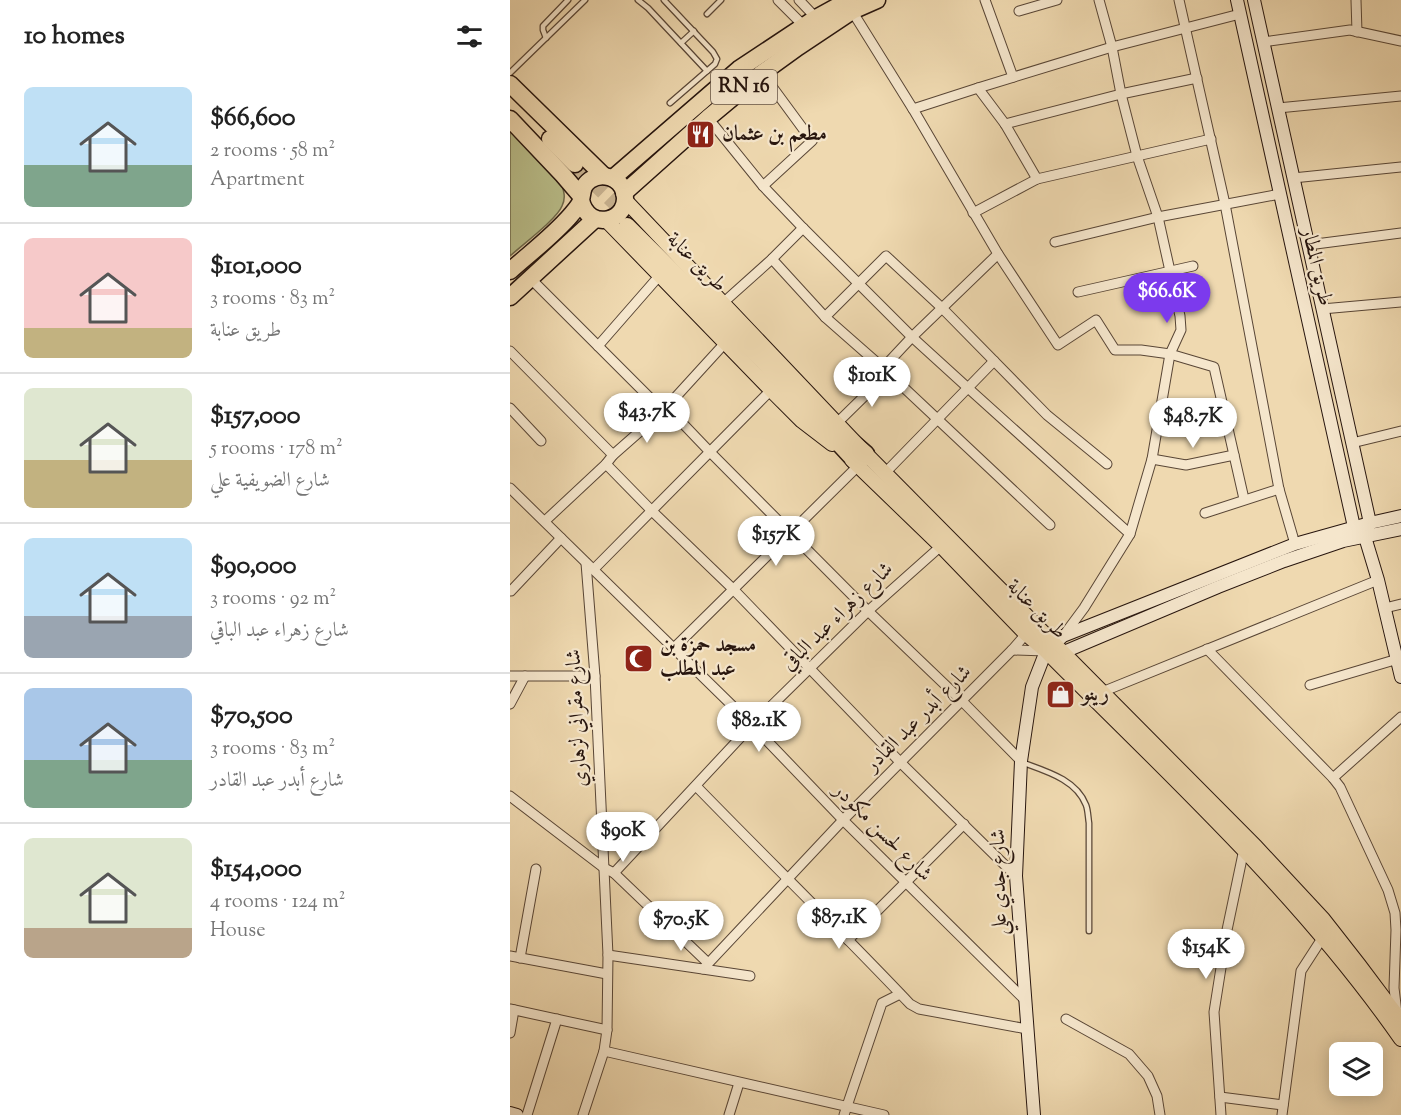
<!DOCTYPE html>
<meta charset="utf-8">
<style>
:root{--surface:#fff;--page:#f2f2f2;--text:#222;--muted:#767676;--line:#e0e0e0;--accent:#7c3aed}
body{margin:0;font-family:"Sorts Mill Goudy",Amiri,serif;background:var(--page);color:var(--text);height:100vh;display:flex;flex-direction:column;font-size:22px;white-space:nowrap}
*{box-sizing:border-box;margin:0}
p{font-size:20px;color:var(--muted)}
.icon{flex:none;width:33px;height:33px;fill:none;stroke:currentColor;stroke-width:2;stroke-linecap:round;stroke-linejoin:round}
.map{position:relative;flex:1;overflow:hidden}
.side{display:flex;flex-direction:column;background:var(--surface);width:510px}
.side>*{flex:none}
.controls{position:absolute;left:819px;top:1042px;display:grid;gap:12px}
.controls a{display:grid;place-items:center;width:54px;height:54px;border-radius:9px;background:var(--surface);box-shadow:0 3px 15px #0003;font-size:30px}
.price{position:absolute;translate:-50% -51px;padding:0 14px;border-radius:21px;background:#fff;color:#222;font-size:20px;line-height:39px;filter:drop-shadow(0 2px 3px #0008)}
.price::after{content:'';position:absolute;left:50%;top:36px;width:18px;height:14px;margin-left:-9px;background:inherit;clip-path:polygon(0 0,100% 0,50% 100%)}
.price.current{background:var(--accent);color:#fff}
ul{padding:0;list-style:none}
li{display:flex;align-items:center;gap:18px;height:150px;padding:0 24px}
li+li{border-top:2px solid var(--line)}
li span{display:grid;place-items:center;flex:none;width:168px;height:120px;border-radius:9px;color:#555}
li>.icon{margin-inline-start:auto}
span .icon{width:72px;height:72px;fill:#fffc;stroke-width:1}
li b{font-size:26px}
h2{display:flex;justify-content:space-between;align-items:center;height:72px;padding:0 24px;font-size:26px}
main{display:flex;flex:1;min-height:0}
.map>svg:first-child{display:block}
.green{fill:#babf8b;stroke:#706a4c;stroke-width:1.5}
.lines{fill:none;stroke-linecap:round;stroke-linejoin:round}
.highway-tunnel{stroke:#c7b290;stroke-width:16;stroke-dasharray:16 8;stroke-linecap:butt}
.lane-casing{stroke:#594636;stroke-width:7}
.street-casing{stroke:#594636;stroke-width:11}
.secondary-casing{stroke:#27150e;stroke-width:14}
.primary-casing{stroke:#27150e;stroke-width:16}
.highway-casing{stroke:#27150e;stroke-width:19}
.lane{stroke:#f5e6cc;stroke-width:4.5}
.street{stroke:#f5e6cc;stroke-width:9}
.secondary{stroke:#f5e6cc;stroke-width:12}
.primary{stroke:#efd9b0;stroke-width:14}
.highway{stroke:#efd9b0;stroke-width:16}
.labels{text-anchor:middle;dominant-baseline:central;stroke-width:4.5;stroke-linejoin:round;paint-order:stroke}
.shield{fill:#f5e6cc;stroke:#655447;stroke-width:1.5}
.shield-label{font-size:20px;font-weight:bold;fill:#27150e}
.poi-label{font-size:21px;font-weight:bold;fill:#27150e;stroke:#f5e6cc;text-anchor:start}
.street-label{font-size:21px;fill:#27150e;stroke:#f5e6cc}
</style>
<main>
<section class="side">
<h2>10 homes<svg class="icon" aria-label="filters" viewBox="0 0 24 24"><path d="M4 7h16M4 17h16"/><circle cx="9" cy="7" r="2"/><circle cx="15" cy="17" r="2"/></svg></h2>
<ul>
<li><span style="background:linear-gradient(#bfe0f5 65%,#7fa58c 0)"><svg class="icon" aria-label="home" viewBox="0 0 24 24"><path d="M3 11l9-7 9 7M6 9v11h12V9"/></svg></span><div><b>$66,600</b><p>2 rooms · 58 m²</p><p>Apartment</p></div></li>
<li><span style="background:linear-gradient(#f6c9c9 75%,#c2b280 0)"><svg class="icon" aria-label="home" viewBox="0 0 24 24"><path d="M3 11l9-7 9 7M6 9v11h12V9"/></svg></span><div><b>$101,000</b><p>3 rooms · 83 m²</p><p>طريق عنابة</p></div></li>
<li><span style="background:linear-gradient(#dfe7d0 60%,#c2b280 0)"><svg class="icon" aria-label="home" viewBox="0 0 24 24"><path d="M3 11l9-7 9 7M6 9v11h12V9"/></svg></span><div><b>$157,000</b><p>5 rooms · 178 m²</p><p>شارع الضويفية علي</p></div></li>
<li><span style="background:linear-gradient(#bfe0f5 65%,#9aa5b1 0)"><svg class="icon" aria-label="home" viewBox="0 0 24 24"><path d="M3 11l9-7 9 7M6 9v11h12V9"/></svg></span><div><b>$90,000</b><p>3 rooms · 92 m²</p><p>شارع زهراء عبد الباقي</p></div></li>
<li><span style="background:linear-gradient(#a9c7e8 60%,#7fa58c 0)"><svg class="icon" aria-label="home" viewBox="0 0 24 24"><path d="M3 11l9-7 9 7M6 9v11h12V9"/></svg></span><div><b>$70,500</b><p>3 rooms · 83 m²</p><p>شارع أبدر عبد القادر</p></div></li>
<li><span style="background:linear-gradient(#dfe7d0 75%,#b9a48a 0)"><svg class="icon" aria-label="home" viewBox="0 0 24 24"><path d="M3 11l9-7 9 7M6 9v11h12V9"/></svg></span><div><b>$154,000</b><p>4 rooms · 124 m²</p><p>House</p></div></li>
</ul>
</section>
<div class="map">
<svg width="891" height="1115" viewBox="0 0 891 1115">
<rect width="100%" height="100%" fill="#efd9b0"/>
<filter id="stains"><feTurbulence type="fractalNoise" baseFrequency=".00333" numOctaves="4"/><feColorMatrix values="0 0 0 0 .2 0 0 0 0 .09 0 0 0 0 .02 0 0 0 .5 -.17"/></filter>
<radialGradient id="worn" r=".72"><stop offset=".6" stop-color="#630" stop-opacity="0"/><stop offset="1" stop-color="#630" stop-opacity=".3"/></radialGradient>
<path class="green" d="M0 128 51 183C54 191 56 198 52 206 47 219 12 245 0 256Z"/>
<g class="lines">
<polyline class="highway-tunnel" points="65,164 123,220"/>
<defs>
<g id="lane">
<polyline points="128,0 138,8 197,71"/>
<polyline points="154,0 203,52 207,59 205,64 160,103"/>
<polyline points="197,14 211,0"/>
<polyline points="36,38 33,30 33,26 58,0"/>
<polyline points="171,43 184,31"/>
<polyline points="0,73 75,0"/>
<path d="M511 762C535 771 566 779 576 805 578 810 578 817 579 823V931"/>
</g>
<g id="street">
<polyline points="268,0 296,28"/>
<polyline points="289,0 308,20"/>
<polyline points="475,0 503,77"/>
<polyline points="669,0 715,204 769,489 785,544"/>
<polyline points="846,0 847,32"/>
<polyline points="342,11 403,109 488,254 548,345 586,320 605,350 631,350 660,354 704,367 734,499"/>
<polyline points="509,11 547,0"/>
<polyline points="753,42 840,30 891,41"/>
<polyline points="252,73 302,141 253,186"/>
<polyline points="468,88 495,124 527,179"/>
<polyline points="768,108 891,96"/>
<polyline points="403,109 468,88 602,47 730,14"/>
<polyline points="198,118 253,186 293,228 402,337 458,388 620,534"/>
<polyline points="495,124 611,94 687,78"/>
<polyline points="783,178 891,167"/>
<polyline points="463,213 527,179 701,139"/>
<polyline points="545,242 648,217 770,194"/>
<polyline points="798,245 891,233"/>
<polyline points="262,259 315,317 373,368 540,525"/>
<polyline points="21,279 153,411"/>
<polyline points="568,292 683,266"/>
<polyline points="214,302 262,259 293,228"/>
<polyline points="812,309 891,302"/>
<polyline points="315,317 376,256 432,308 537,415 597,464"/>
<polyline points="88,346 150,275"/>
<polyline points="0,351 103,455"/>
<polyline points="373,368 402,337 488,254"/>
<polyline points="157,407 200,452 358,611 452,701 511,761"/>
<polyline points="0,408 31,441"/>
<polyline points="327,423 378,373"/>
<polyline points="842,443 891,431"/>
<polyline points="642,459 676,465 724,455"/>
<polyline points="96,464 142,511 224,590 391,763 506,876"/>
<polyline points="375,473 484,361"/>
<polyline points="0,488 242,725 333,820 515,1000"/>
<polyline points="695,513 769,489"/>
<polyline points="35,521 96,464 103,455 153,411 215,343"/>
<polyline points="84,569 261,390"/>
<polyline points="0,590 1,591 51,538"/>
<polyline points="875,608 891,604"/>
<polyline points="516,634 502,650 536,651"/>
<polyline points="554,635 574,608 620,534 642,459 660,354 671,330 670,316 648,217 627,156 611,94 602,47 589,0"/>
<polyline points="163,649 349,465"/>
<polyline points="697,649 823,778 830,787 878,890 885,913 886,930 884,988 887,1013"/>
<polyline points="0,676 85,676"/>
<polyline points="800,685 891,658"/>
<polyline points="592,692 868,580"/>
<polyline points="0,704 15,676"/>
<polyline points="823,778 891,717"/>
<path d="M186 786C257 859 330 930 400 1004L409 1009 517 1029"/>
<polyline points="0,796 94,868 104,873 198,963"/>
<polyline points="104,873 242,725 358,611 431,546"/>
<polyline points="338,940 454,824"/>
<polyline points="98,955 240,976"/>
<polyline points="0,956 97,974"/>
<polyline points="10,958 26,869"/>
<polyline points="193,969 333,820 502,650"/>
<polyline points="0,1009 97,1030"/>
<polyline points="556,1019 619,1054 638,1076 647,1096 650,1115"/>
<polyline points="0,1033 4,1010"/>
<polyline points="94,1051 374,1115"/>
<polyline points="710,1097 773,1105"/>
<polyline points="17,1115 47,1019"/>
<polyline points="73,1115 94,1051 97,1030 98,955 85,676 76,563"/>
<polyline points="219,1115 229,1083"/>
<polyline points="334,1115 372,1003 390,994"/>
<polyline points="711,1115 704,1012 717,930 734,849"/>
<polyline points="772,1115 791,971 813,937"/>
</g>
<g id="secondary">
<polyline points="727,0 844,527 855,537 860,523 744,0"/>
<polyline points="855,537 868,580 891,677"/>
<polyline points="546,652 554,652 708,587 774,561 833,541 891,529"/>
<polyline points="0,1113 7,1115"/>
<polyline points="524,1115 506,876 511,761 522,687 536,651 553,636 785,544 860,523 891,516"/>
</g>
<g id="primary">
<polyline points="115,200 356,454 746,847 813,919 849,965 891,1021"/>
<polyline points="96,220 261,390 292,421 322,444"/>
<path d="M342 460 431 546 516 634 536 651C659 775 790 894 891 1039"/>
</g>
<g id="highway">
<polyline points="0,84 94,176"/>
<polyline points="0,119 53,175 71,196"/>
<polyline points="40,139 65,164"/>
<polyline points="103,178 229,69 306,18 339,0"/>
<polyline points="114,193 198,118 252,73 288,47 342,11 367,0"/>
<polyline points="117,226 253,361 349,465"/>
<path d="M0 271C20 253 43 236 61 215 64 211 70 205 71 200 73 191 72 186 80 180 92 172 110 177 114 192 122 221 78 233 71 200"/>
<polyline points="0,297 85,219"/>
<polyline points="334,435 356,454"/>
</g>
</defs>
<use href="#lane" class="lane-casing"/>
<use href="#street" class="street-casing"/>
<use href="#secondary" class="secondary-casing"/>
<use href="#primary" class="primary-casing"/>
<use href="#highway" class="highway-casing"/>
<use href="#lane" class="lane"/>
<use href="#street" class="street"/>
<use href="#secondary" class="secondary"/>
<use href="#primary" class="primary"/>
<use href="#highway" class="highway"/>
</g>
<defs>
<symbol id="restaurant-square" viewBox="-11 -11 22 22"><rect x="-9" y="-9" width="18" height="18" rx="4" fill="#8f2418" stroke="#f5e6cc"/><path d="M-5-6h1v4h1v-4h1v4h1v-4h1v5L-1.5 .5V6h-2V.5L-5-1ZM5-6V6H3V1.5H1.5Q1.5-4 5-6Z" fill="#fff"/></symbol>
<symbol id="mosque-square" viewBox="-11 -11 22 22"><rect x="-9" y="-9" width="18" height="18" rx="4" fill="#8f2418" stroke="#f5e6cc"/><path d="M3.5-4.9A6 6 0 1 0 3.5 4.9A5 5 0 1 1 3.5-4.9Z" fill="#fff"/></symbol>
<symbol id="shop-square" viewBox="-11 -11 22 22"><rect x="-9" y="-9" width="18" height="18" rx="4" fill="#8f2418" stroke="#f5e6cc"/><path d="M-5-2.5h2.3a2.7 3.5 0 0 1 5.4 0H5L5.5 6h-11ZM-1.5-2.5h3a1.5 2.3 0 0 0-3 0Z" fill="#fff"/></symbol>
</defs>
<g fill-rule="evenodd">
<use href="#restaurant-square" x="174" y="118" width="33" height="33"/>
<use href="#mosque-square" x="112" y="642" width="33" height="33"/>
<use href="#shop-square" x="534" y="678" width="33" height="33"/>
</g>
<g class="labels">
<rect class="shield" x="201" y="70" width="66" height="34" rx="4.5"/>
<g class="shield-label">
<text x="234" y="87">RN 16</text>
</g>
<g class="poi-label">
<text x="212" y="135">مطعم بن عثمان</text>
<text x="150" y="646">مسجد حمزة بن<tspan x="150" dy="24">عبد المطلب</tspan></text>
<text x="572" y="695">رينو</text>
</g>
<g class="street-label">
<text transform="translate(186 263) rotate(45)">طريق عنابة</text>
<text transform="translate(806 267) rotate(77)">طريق المطار</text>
<text transform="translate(526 610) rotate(45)">طريق عنابة</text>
<text transform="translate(328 617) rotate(-44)">شارع زهراء عبد الباقي</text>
<text transform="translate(68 718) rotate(-93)">شارع مقراني لزهاري</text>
<text transform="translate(409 719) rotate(-45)">شارع أبدر عبد القادر</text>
<text transform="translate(372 833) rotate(45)">شارع لحسن مكودر</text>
<text transform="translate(490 882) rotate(-91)">شارع جدي علي</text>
</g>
</g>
<rect width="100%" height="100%" filter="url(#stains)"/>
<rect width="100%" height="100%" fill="url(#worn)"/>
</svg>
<div class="controls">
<a><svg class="icon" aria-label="layers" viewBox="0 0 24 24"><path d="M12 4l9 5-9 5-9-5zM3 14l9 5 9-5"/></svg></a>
</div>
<b class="price current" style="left:657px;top:324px">$66.6K</b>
<b class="price" style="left:362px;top:408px">$101K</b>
<b class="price" style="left:137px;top:444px">$43.7K</b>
<b class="price" style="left:683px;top:449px">$48.7K</b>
<b class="price" style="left:266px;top:567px">$157K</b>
<b class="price" style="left:249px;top:753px">$82.1K</b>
<b class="price" style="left:113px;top:863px">$90K</b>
<b class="price" style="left:329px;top:950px">$87.1K</b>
<b class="price" style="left:171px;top:952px">$70.5K</b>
<b class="price" style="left:696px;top:980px">$154K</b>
</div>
</main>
